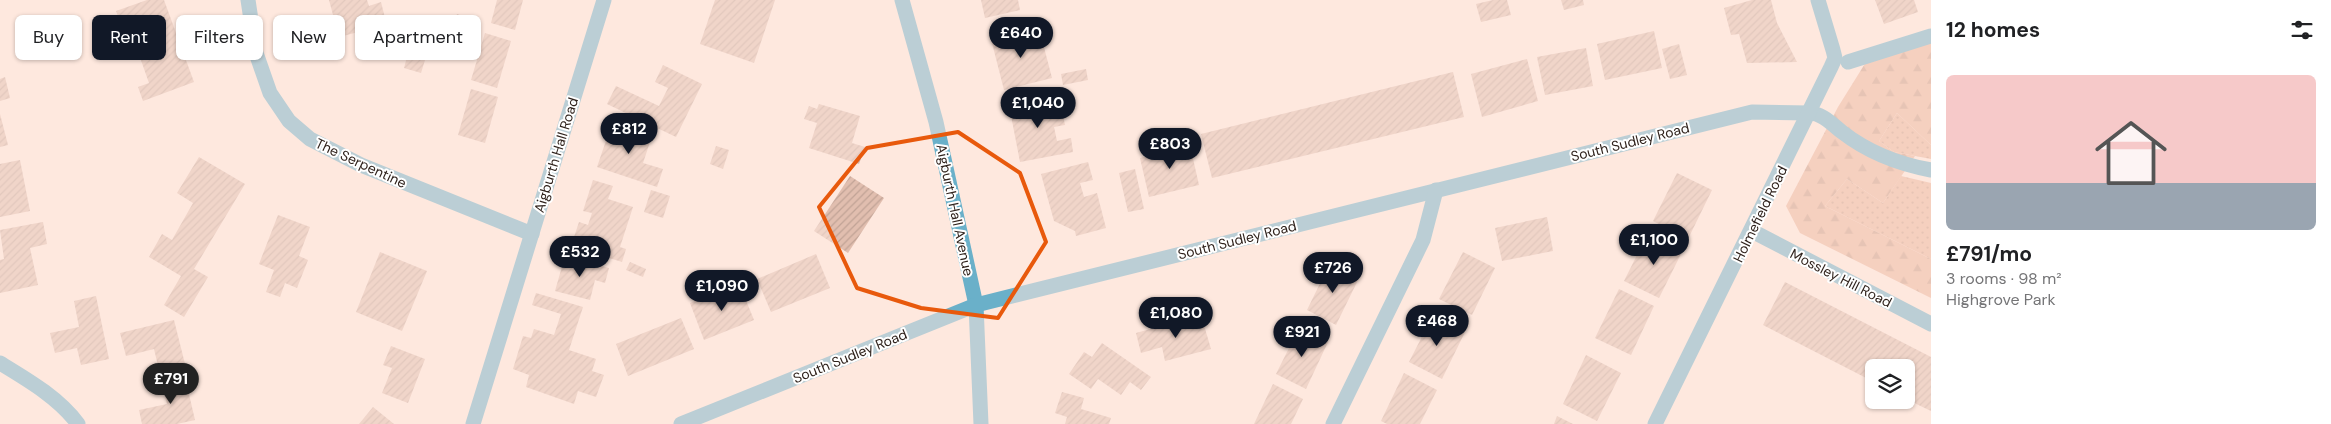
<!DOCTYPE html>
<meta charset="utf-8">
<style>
:root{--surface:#fff;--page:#f2f2f2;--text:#202124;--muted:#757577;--accent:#111827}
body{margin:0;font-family:"DM Sans",sans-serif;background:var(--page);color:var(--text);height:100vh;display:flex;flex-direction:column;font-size:19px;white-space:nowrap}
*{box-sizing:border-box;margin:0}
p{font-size:16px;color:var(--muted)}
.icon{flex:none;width:28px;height:28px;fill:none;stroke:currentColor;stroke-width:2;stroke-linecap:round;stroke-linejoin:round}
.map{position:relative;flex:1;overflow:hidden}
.drawer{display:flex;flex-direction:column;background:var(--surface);width:400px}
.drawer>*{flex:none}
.guide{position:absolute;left:15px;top:15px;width:475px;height:45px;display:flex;gap:10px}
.controls{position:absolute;left:1865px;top:359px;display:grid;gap:10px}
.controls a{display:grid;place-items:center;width:50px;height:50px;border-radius:8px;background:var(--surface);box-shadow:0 1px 4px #0004;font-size:25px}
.price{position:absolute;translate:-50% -42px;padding:0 11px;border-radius:18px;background:var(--accent);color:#fff;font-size:16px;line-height:32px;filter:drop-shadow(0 1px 2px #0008)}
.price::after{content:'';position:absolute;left:50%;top:30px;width:15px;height:11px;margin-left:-8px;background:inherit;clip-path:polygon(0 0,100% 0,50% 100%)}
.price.selected{background:#222;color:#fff}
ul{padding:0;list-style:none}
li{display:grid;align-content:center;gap:10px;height:265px;padding:0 15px}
li span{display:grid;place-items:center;height:155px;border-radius:8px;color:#555}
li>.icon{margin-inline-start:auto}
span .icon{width:90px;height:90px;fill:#fffc;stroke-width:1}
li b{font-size:21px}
h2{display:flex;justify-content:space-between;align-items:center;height:60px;padding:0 15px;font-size:21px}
.pill{padding:0 18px;border-radius:8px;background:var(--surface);box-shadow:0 1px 4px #0004;font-size:18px;line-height:45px}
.pill.selected{background:var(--accent);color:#fff}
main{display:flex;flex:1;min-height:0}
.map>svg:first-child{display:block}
.grass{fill:url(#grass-dots)}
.forest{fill:url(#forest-firs)}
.building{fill:url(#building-hatch)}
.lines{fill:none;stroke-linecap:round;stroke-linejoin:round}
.lane{stroke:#6ab0c9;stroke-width:15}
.street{stroke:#6ab0c9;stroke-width:15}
.marked{fill:none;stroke:#e8590c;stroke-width:4;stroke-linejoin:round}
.labels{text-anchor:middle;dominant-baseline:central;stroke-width:4;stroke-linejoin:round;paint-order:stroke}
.street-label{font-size:14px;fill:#30231d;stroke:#fff}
</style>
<main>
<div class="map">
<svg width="1931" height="424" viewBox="0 0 1931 424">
<defs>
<pattern id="grass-dots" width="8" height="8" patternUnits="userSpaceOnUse" patternTransform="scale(1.25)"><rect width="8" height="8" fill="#ecb399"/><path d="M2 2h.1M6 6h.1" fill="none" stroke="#cb9a83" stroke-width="1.8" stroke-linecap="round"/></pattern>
<pattern id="forest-firs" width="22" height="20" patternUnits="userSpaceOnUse" patternTransform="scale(1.25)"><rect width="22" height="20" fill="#ecb399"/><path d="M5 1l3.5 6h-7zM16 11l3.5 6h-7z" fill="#cb9a83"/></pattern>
<pattern id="building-hatch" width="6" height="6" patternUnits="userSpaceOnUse" patternTransform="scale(1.25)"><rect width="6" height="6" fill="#e1beaf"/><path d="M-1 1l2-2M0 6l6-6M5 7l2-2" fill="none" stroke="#c1a396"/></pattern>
</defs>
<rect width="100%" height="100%" fill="#fee8de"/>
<g class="grass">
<polygon points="1897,113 1931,145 1931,159 1894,152 1879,141"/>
<polygon points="1901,176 1931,183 1931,259 1825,206 1847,179 1883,203"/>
</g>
<polygon class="forest" points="1931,42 1931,145 1897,113 1879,141 1894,152 1915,156 1883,203 1847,179 1825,206 1931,259 1931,298 1800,233 1786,206 1838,107 1866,62"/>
<g class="building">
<polygon points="147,0 164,0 194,82 143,101 138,87 149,83 131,32 125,34 116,11"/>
<polygon points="329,0 367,0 369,6 381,2 389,34 369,40 366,30 339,37"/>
<polygon points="497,0 523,0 515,30 491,23"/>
<polygon points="715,0 775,0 754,63 700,44"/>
<polygon points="981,0 1018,0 1020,10 985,18"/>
<polygon points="1493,0 1507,0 1511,15 1481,22 1476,4"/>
<polygon points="1561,0 1583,0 1584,5 1564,10"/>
<polygon points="1752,0 1771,0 1777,23 1797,62 1747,63 1739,34 1731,35 1724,8"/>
<polygon points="1875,0 1914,0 1918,12 1884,24"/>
<polygon points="457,14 478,22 473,36 452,28"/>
<polygon points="1039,28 1052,78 1004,90 991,39"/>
<polygon points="1654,31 1662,68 1605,80 1597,44"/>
<polygon points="485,33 511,41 497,88 471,80"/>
<polygon points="411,42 429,47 421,73 404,68"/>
<polygon points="1679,44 1687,75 1670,79 1662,49"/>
<polygon points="1586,48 1593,86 1545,95 1537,57"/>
<polygon points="1527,59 1538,101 1482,117 1471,74"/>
<polygon points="663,65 702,84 676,137 607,104 616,86 659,106 668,88 655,82"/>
<polygon points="1086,69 1088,80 1063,85 1061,74"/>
<polygon points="1453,72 1464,117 1212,178 1201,134"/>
<polygon points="5,77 10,98 0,101 0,79"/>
<polygon points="471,89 498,97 485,143 458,135"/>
<polygon points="1029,96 1031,106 1060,100 1065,125 1054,127 1057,141 1071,138 1073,152 1020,162 1008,100"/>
<polygon points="819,104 860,116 852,143 865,147 859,164 809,148 817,123 804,119 809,106 817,109"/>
<polygon points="0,114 8,145 0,147"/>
<polygon points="612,123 652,136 643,163 663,169 657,187 597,167"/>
<polygon points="1189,141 1199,185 1149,197 1140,158 1165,152 1164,147"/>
<polygon points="716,146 729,150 723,169 710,164"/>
<polygon points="199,157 245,184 194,269 208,277 184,317 164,305 181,276 149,257 162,234 172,240 193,203 177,193"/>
<polygon points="20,160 30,211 0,217 0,164"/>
<polygon points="1088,162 1093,180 1080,183 1084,197 1097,193 1106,228 1076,236 1075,231 1054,221 1041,174"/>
<polygon points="1135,169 1144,209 1128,212 1119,173"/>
<polygon points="1677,173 1712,190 1688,239 1653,221"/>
<polygon points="850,176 884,198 848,253 814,231"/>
<polygon points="593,180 613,186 608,199 633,207 620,247 626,249 622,262 571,246 579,222 588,225 592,213 583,211"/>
<polygon points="651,190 670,196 663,218 644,212"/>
<polygon points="278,215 310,227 299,256 308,260 297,288 285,283 280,297 266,292 274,270 259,264"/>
<polygon points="1547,217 1553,251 1502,261 1495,228"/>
<polygon points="43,222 47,244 30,248 38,285 0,293 0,260 4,259 0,230"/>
<polygon points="1648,233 1683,250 1659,298 1624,281"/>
<polygon points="380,252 427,271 402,331 356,312"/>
<polygon points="1463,252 1495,268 1472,315 1439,299"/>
<polygon points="816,254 830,288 771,312 757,279"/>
<polygon points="565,256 609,268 605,283 595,280 590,300 555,291"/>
<polygon points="630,262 646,269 643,277 626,270"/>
<polygon points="1330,263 1359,278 1336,325 1307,310"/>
<polygon points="1785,282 1931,357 1931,411 1906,399 1906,368 1874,368 1874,382 1763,325"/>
<polygon points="739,283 754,320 704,340 690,303"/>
<polygon points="1619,289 1654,306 1631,355 1595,338"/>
<polygon points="536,293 583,307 569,350 596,359 592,371 604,375 596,397 578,391 574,404 526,387 529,375 513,369 523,336 531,338 534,329 554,335 561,314 532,305"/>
<polygon points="96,296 109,359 81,365 77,348 55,353 50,333 79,327 74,301"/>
<polygon points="1201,315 1211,349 1165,361 1162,347 1141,353 1136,333"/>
<polygon points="1433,315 1465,332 1442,379 1409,362"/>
<polygon points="681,318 694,349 628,376 616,344"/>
<polygon points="174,320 185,364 159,370 154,349 126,356 120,333"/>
<polygon points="1299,328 1328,342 1306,389 1276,374"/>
<polygon points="1102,343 1151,377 1141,390 1130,382 1121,395 1098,379 1091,389 1069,374 1084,352 1092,357"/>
<polygon points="391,346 425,359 408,403 382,393 392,368 383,365"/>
<polygon points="1586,355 1621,373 1597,421 1563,404"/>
<polygon points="1404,373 1437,390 1420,424 1387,424 1381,421"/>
<polygon points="185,377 195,420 177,424 142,424 139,410 167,404 161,381"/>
<polygon points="1273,384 1303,399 1292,422 1291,424 1254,424"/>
<polygon points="1062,392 1084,398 1081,409 1111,418 1109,424 1065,424 1067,417 1055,413"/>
<polygon points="373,407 394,424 359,424"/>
<polygon points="1557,416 1573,424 1554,424"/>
</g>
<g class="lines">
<g class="lane">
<polyline points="1848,62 1931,36"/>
<path d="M1809 113C1822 113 1832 124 1842 132 1869 153 1898 164 1931 170"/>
</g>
<g class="street">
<polyline points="248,0 256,53 270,93 289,121 310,139 361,165 532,234"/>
<polyline points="902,0 936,122 976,305 981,424"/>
<polyline points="1752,231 1931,324"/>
<path d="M0 363C28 380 59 398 78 424"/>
<polyline points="473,424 604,0"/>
<polyline points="681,424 976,305 1752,112 1809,113"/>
<polyline points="1333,424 1423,240 1436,190"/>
<polyline points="1655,424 1831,67 1835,58 1833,50 1818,0"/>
</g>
</g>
<path d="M0 0H1931V424H0ZM958 132 1020 173 1046 242 998 318 921 308 857 288 819 207 867 148Z" fill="#fee8de" fill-opacity=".55" fill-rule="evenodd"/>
<path class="marked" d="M958 132 1020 173 1046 242 998 318 921 308 857 288 819 207 867 148Z"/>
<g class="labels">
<g class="street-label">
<text transform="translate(1630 142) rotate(-14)">South Sudley Road</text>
<text transform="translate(556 155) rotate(-73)">Aigburth Hall Road</text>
<text transform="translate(361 163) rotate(25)">The Serpentine</text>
<text transform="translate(955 210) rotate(78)">Aigburth Hall Avenue</text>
<text transform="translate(1760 214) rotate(-64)">Holmefield Road</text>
<text transform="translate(1237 240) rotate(-14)">South Sudley Road</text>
<text transform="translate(1841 278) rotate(27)">Mossley Hill Road</text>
<text transform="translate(850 356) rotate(-22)">South Sudley Road</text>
</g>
</g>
</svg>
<div class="controls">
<a><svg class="icon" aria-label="layers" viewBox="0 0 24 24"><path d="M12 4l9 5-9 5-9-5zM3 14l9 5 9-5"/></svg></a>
</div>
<b class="price" style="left:1021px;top:59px">£640</b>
<b class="price" style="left:1038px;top:129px">£1,040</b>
<b class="price" style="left:629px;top:155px">£812</b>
<b class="price" style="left:1170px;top:170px">£803</b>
<b class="price" style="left:1654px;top:266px">£1,100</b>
<b class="price" style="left:580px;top:278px">£532</b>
<b class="price" style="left:1333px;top:294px">£726</b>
<b class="price" style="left:722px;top:312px">£1,090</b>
<b class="price" style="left:1176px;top:339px">£1,080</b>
<b class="price" style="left:1437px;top:347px">£468</b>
<b class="price" style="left:1302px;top:358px">£921</b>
<b class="price selected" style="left:171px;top:405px">£791</b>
<div class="guide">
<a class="pill">Buy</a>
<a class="pill selected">Rent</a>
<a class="pill">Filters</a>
<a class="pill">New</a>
<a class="pill">Apartment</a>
</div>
</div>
<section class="drawer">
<h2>12 homes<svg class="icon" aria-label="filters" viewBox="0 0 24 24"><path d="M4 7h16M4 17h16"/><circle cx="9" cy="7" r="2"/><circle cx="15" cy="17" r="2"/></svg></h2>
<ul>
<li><span style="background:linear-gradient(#f6c9c9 70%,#9aa5b1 0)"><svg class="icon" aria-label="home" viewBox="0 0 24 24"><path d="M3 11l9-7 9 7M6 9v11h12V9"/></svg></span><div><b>£791/mo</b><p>3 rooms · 98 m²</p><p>Highgrove Park</p></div></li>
</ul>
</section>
</main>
